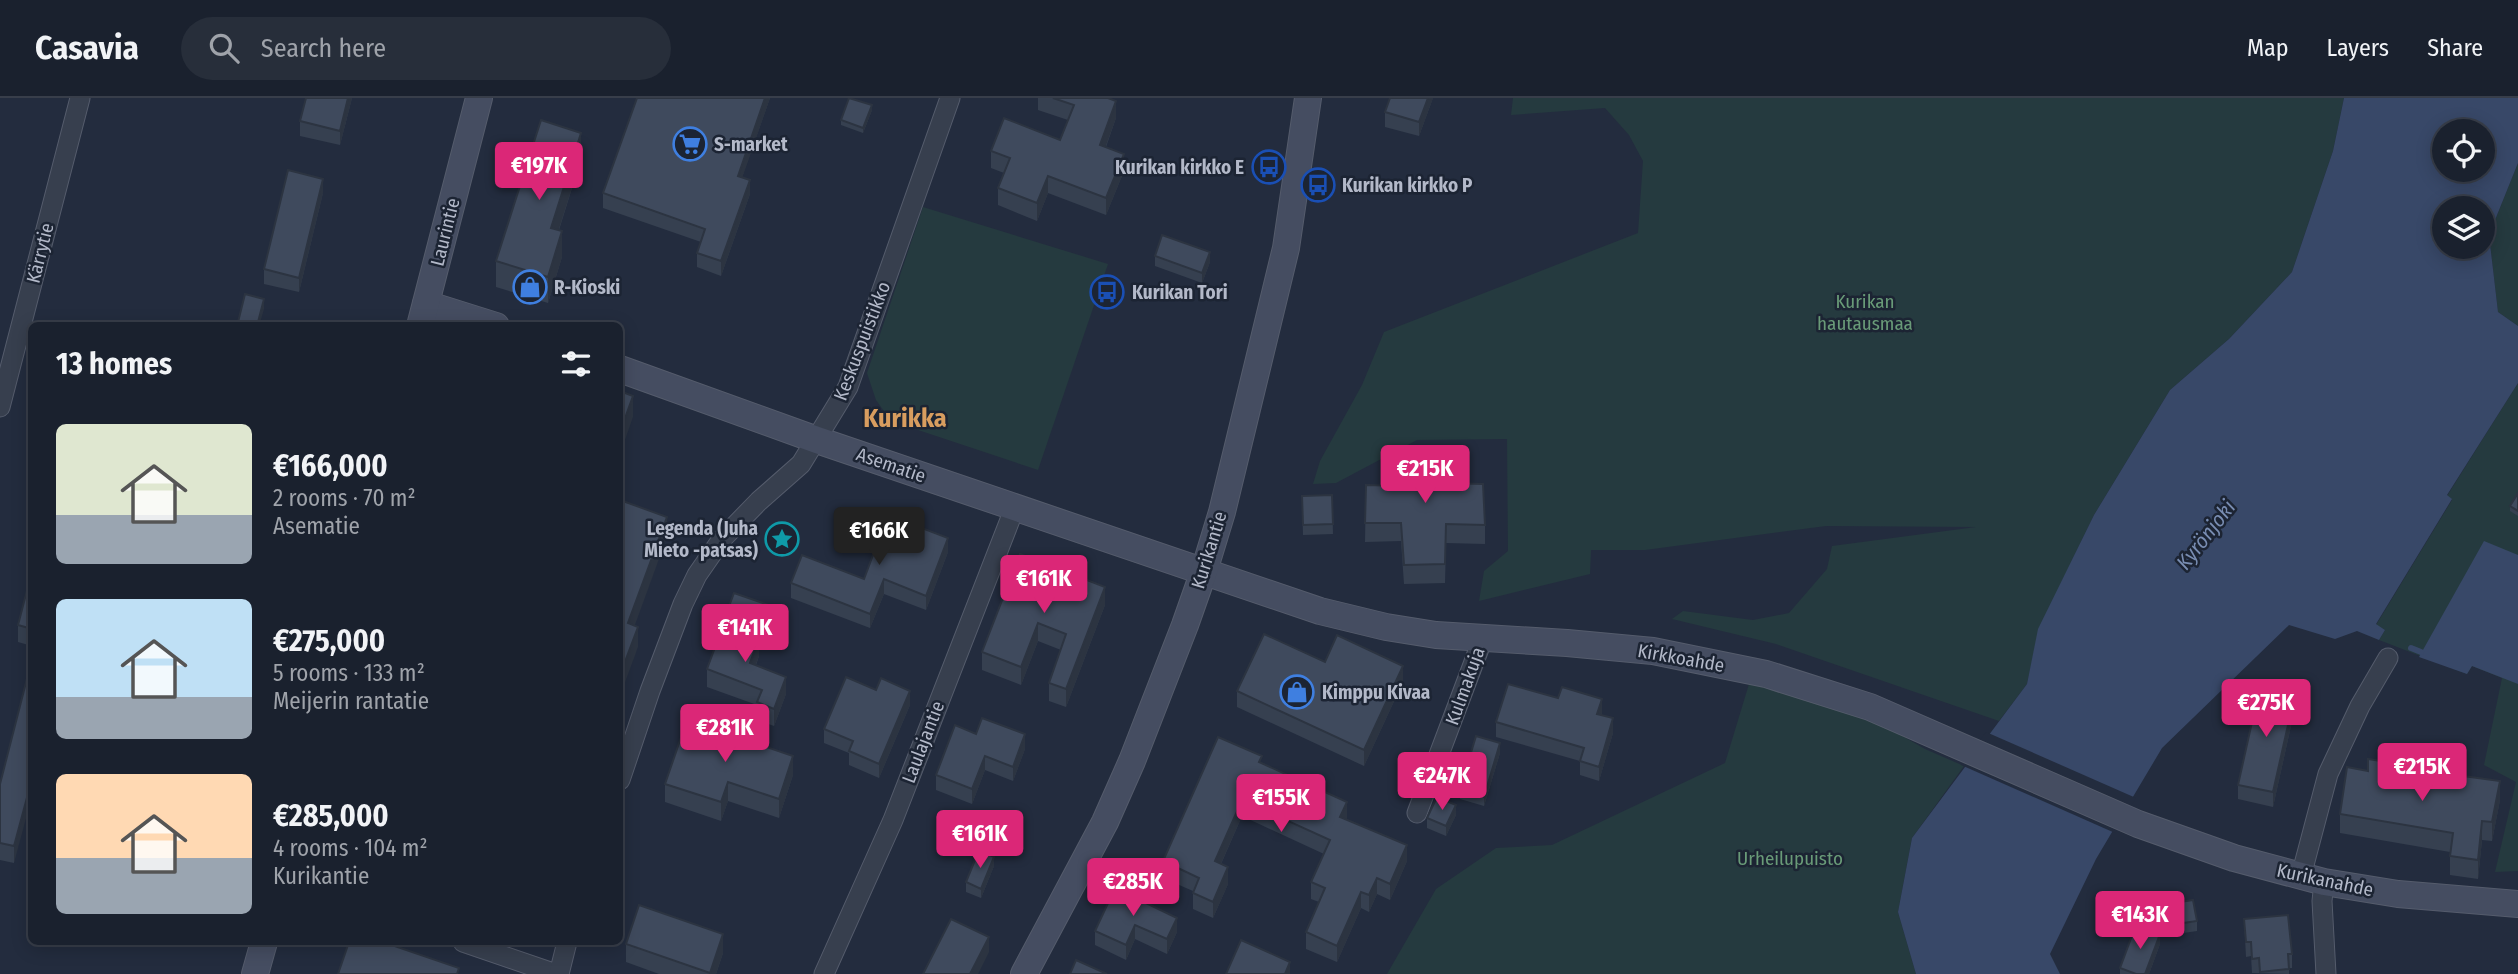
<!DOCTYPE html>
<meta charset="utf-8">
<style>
:root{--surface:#1a212e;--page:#272e3a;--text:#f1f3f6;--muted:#9fa3aa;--line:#383e4a;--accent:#db2777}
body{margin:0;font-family:"Fira Sans Condensed",sans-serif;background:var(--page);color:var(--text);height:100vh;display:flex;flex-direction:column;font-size:26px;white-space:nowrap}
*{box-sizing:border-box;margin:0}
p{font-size:23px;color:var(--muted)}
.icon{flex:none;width:38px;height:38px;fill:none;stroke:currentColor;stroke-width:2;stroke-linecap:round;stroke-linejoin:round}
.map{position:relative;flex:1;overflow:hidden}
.sheet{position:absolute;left:28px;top:224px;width:595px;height:623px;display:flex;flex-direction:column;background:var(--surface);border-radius:10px;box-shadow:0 4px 18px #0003,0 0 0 2px var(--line)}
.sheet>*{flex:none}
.tools{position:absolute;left:2432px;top:21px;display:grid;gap:14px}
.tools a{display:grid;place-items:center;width:63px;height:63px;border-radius:50%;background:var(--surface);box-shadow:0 4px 18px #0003,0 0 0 2px var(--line);font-size:35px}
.price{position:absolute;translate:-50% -60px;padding:0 16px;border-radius:7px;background:var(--accent);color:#fff;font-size:23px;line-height:46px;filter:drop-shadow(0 2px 4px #0008)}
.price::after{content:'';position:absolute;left:50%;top:42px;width:21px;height:16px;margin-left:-10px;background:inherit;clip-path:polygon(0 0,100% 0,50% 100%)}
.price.active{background:#222;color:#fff}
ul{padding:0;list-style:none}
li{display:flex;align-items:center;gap:21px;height:175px;padding:0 28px}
li span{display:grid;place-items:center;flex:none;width:196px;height:140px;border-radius:10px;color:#555}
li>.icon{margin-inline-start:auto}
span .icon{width:84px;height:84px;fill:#fffc;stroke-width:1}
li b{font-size:30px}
h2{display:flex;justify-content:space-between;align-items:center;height:84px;padding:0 28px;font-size:30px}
header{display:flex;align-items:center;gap:42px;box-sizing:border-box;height:98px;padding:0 35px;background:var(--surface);border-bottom:2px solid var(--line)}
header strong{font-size:33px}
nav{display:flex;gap:38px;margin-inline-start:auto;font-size:24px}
.search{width:490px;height:63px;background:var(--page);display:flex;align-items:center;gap:18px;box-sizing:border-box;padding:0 24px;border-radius:38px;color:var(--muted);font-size:26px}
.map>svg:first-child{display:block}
.green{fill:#253a3f}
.water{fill:#384868;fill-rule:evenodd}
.pier{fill:#232c3e}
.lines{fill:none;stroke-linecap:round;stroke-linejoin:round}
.stream{stroke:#384868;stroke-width:6}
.street-casing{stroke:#555c6c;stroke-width:21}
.secondary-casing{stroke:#555c6c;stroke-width:28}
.street{stroke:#373f4e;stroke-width:19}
.secondary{stroke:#454d61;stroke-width:26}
.wall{fill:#364050}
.shaded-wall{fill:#2c3441}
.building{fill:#3f4a5d;stroke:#2c3441;stroke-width:2}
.labels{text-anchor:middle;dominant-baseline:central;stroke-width:5;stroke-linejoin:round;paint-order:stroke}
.poi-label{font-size:19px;font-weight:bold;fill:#b3b9c9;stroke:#1c2433;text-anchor:start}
.street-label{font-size:19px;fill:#b3b9c9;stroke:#1c2433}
.park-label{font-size:19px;fill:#699b78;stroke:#1c2433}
.water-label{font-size:21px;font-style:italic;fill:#798db2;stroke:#1c2433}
.district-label{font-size:26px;font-weight:bold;fill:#d89d5f;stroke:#1c2433}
</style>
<header>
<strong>Casavia</strong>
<div class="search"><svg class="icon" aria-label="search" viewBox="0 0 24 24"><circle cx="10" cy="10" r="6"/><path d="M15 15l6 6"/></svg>Search here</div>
<nav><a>Map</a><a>Layers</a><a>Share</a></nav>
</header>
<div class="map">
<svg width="2518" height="876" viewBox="0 0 2518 876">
<rect width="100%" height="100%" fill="#232c3e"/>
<g class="green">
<polygon points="1513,0 2344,0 2333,53 2292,174 2229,241 2170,292 2094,417 2039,531 2027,586 1999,623 1776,546 1672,521 1683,513 1753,522 1789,515 1827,471 1832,448 1976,429 1826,428 1645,452 1591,452 1590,476 1479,503 1484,473 1508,453 1507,341 1417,342 1336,385 1313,386 1320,363 1362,287 1384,234 1638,135 1643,63 1629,37 1605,10 1511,17"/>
<polygon points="2518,65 2518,228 2498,214 2489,137"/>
<polygon points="923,109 1108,166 1038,372 891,323 876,302 867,275"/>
<polygon points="2518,285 2518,773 2495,774 2516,684 2484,667 2502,580 2472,568 2467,576 2379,542 2385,532 2376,527 2452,402 2447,398"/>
<polygon points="1749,586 1810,601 1892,632 1925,651 1964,668 1912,740 1898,814 1916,876 1387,876 1436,791 1496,750 1552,747 1725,665"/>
</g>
<g class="water">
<path d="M2344 0H2518V65L2489 137 2498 214 2518 228V285L2447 397 2452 401 2376 526 2385 532 2379 542 2357 533 2335 541 2289 527 2162 650 2096 761 2050 856 2060 876H1916L1898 814 1912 740 2027 586 2038 531 2094 417 2170 292 2229 241 2292 174 2333 53ZM2445 33H2483V72H2445ZM2445 110H2483V149H2445Z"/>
<polygon points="2484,443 2518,457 2518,586 2472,568 2467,576 2419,559"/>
</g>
<polygon class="pier" points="1986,634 2136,700 2115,735 1961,667"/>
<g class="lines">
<polyline class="stream" points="2411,550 2421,554"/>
<defs>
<g id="street">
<polyline points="0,309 80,0"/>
<polyline points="620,682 650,593 683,506 697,477 722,441 759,403 801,366 848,289 950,0"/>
<polyline points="1417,715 1483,540"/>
<polyline points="2301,778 2328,676 2360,608 2388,560"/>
<polyline points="2324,784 2322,803 2326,876"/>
<polyline points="463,844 556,876"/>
<polyline points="559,876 567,844"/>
<polyline points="824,876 893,722 1015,409"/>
</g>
<g id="secondary">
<polyline points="426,206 496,228"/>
<polyline points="420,228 479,0"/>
<polyline points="620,271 817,342 1320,513 1386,529 1436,537 1567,545 1653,553 1766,576 1870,609 2138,726 2234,760 2324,784 2398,796 2518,806"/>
<polyline points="255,876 264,844"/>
<polyline points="1024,876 1105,724 1132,663 1185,527 1204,473 1222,414 1286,150 1308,0"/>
</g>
</defs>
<use href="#street" class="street-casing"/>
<use href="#secondary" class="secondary-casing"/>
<use href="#street" class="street"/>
<use href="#secondary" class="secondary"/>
</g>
<g class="wall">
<polygon points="306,0 352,0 340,47 300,38 300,23"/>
<polygon points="637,0 770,0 742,79 750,96 721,178 697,169 697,155 701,144 603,110 603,95"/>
<polygon points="1038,0 1108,0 1116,20 1106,49 1124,73 1106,117 1048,95 1037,123 998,107 998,90 1004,75 991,70 991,53 1060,42 1068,22 1038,12"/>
<polygon points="1433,0 1419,38 1385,29 1385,14"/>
<polygon points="872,12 863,35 841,27 841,22"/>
<polygon points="581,61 559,132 562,159 548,205 496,189 496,163"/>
<polygon points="323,95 299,194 264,186 264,171"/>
<polygon points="1155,158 1210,164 1202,185 1155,168"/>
<polygon points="1401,351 1447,385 1485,427 1485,446 1446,445 1445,485 1404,486 1401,443 1365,444 1366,387 1401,388"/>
<polygon points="2518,395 2518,418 2510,413 2510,408"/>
<polygon points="1332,397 1333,436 1303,437 1302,398"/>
<polygon points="948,454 926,512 884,496 870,530 791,500 791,485 864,481"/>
<polygon points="1020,456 1105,507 1066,609 1049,603 1049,585 1061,552 1038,543 1021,587 982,572 982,554"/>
<polygon points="32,473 32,548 18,544 18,527"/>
<polygon points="728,511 786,513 786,532 782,543 741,533 759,558 756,567 786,596 774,628 757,622 757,607 707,589 707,571 728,527"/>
<polygon points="32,561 14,765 0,762 0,686"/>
<polygon points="1325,564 1403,584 1364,668 1237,609 1237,593"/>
<polygon points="876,592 910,607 879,680 849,667 849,655 824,645 824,631"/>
<polygon points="2295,610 2273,709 2238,701 2238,687"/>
<polygon points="1602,615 1601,617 1613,635 1599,683 1580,677 1580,663 1496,639 1496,624"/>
<polygon points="976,636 1025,651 1013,683 985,672 972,706 936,692 936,677"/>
<polygon points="1500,655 1484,708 1460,701 1460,691"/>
<polygon points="1262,665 1407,763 1390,802 1377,796 1369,814 1361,810 1337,864 1306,851 1306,834 1319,804 1311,801 1311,784 1324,756 1242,718 1221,766 1228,786 1213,820 1193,811 1193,793 1163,780 1163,763"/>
<polygon points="793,677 779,720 728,703 721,723 665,704 665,686"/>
<polygon points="2407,679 2500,702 2492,743 2482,742 2478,781 2450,777 2450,754 2340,735 2340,716"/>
<polygon points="1456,717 1446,738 1427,730 1427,720"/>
<polygon points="994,768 981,800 966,794 966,784"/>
<polygon points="1115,790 1177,834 1167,856 1135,841 1126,862 1095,847 1095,833"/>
<polygon points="2160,807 2197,823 2197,833 2163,838 2160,817"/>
<polygon points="2244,821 2292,856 2292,870 2289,870 2289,876 2252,875 2251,858 2246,859"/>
<polygon points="626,846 723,855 716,876 659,876 626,864"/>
<polygon points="2160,846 2149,876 2120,876 2120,870"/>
</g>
<g class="shaded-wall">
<polygon points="348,0 352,0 340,47 340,33"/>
<polygon points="765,0 770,0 738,92 738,78"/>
<polygon points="1428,0 1433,0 1419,38 1419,24"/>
<polygon points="1116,3 1116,20 1100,64 1100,47"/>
<polygon points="872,7 872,12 863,35 863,30"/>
<polygon points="581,35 581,61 551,156 551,130"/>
<polygon points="1124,56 1124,73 1106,117 1106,100"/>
<polygon points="1048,78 1048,95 1037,123 1037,105"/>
<polygon points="323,81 323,95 299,194 299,180"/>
<polygon points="750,82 750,96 721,178 721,163"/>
<polygon points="562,133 562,159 548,205 548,179"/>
<polygon points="1210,154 1210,164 1202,185 1202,175"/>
<polygon points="264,201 264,211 259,228 257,228"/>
<polygon points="633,298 633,319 620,356 620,334"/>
<polygon points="667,419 667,439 628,546 628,525"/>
<polygon points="948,440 948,454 926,512 926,498"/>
<polygon points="884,481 884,496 870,530 870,516"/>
<polygon points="1105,489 1105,507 1066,609 1066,591"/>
<polygon points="786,513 786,532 782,543 782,524"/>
<polygon points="1038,525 1038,543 1021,587 1021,569"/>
<polygon points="638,529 638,549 620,598 620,577"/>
<polygon points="759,540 759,558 750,582 750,565"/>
<polygon points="1403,568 1403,584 1364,668 1364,652"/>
<polygon points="786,579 786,596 774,628 774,611"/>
<polygon points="910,593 910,607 879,680 879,666"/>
<polygon points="2295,596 2295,610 2273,709 2273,694"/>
<polygon points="1602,601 1602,615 1597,630 1597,616"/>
<polygon points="1613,620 1613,635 1599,683 1599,669"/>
<polygon points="1025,636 1025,651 1013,683 1013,669"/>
<polygon points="1500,645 1500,655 1484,708 1484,699"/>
<polygon points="793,658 793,677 779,720 779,701"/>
<polygon points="985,658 985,672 972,706 972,691"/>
<polygon points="32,681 32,698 14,765 14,748"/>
<polygon points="2500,683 2500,702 2492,743 2492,724"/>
<polygon points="728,684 728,703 721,723 721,704"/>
<polygon points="1242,702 1242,718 1215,779 1215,763"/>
<polygon points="1347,704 1347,721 1340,735 1340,719"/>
<polygon points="1456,707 1456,717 1446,738 1446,728"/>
<polygon points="2482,723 2482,742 2478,781 2478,762"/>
<polygon points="1407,747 1407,763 1390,802 1390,786"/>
<polygon points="994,759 994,768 981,800 981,791"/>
<polygon points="1228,769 1228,786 1213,820 1213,804"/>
<polygon points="1377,780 1377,796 1369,814 1369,797"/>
<polygon points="1361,794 1361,810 1337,864 1337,848"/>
<polygon points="1177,820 1177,834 1167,856 1167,841"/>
<polygon points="1135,827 1135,841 1126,862 1126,847"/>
<polygon points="723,836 723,855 716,876 710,876"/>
<polygon points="2160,836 2160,846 2149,876 2145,876"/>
<polygon points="989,839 989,854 978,876 970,876"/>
<polygon points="1290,864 1290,876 1285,876"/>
</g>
<g class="building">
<polygon points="306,0 348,0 340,33 300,23"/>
<polygon points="637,0 765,0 738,78 750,82 721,163 697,155 705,131 603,95"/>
<polygon points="849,0 872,7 863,30 841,22"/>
<polygon points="1053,0 1108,0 1116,3 1100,47 1124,56 1106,100 1048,78 1037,105 998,90 1010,60 991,53 1004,20 1060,42 1074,7"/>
<polygon points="1390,0 1428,0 1419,24 1385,14"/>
<polygon points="541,22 581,35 551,130 562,133 548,179 496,163"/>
<polygon points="288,72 323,81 299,180 264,171"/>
<polygon points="1162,137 1210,154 1202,175 1155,158"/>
<polygon points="245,196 264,201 257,228 237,228"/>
<polygon points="620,293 633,298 620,334"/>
<polygon points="1446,350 1447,385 1483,386 1485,427 1446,426 1445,466 1404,467 1401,425 1365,425 1366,387 1402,388 1401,351"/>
<polygon points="2518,395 2518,413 2510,408"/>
<polygon points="1332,397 1333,426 1303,427 1302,398"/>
<polygon points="620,402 667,419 628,525 638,529 620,577"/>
<polygon points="888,417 948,440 926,498 884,481 870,516 791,485 802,457 864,481"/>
<polygon points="1020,456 1105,489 1066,591 1049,585 1066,536 1038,525 1021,569 982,554"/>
<polygon points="32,473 32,531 18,527"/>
<polygon points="734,495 786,513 782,524 728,511"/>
<polygon points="724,525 759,540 750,565 786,579 774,611 757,604 762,592 707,571"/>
<polygon points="1264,536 1325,564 1337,537 1403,568 1364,652 1237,593"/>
<polygon points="32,561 32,681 14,748 0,745 0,686"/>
<polygon points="846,579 876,592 881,580 910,593 879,666 849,653 853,643 824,631"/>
<polygon points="1508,586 1558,600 1562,589 1602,601 1597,616 1613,620 1599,669 1580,663 1584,650 1496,624"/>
<polygon points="2260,588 2295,596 2273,694 2238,687"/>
<polygon points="982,620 1025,636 1013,669 985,658 972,691 936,677 955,627 976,636"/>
<polygon points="687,622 793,658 779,701 728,684 721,704 665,686"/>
<polygon points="1476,638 1500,645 1484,699 1460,691"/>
<polygon points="1218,639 1262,658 1259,664 1347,704 1340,719 1407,747 1390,786 1377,780 1369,797 1361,794 1337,848 1306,834 1325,790 1311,784 1330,742 1242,702 1215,763 1228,769 1213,804 1193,795 1199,780 1163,763"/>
<polygon points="2368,661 2407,667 2405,678 2462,688 2463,678 2500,683 2492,724 2482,723 2478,762 2450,758 2453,735 2340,716 2347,669 2368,673"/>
<polygon points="1437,699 1456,707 1446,728 1427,720"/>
<polygon points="979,752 994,759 981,791 966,784"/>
<polygon points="1115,790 1177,820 1167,841 1135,827 1126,847 1095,833"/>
<polygon points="2193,802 2197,823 2163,828 2160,807"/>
<polygon points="639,807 723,836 710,875 626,846"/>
<polygon points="2288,817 2292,856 2288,856 2289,871 2260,874 2259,860 2252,861 2251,844 2246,844 2244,821"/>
<polygon points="951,821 989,839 970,876 923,876"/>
<polygon points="2136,827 2160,836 2145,876 2136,876 2120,870"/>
<polygon points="1241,842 1290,864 1285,876 1226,876"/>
<polygon points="349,844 383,844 459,870 457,876 338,876"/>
<polygon points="1076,862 1107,876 1070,876"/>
</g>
<defs>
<symbol id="supermarket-ring" viewBox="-11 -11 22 22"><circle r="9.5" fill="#1c2433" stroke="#3f7fe0" stroke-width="1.5"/><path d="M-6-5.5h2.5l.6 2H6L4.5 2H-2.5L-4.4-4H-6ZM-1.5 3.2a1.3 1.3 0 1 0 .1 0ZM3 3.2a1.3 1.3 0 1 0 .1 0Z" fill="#3f7fe0"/></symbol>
<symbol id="bus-ring" viewBox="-11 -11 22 22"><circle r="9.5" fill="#1c2433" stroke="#1a4fb4" stroke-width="1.5"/><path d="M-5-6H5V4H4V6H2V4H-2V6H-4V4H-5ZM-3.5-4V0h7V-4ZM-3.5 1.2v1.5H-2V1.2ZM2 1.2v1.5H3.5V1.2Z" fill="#1a4fb4"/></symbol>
<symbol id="shop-ring" viewBox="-11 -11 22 22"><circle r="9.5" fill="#1c2433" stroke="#3f7fe0" stroke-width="1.5"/><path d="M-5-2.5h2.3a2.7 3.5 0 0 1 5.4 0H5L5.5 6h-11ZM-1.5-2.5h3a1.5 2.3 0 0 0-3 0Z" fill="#3f7fe0"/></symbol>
<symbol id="sight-ring" viewBox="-11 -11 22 22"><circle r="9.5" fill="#1c2433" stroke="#0f9aa8" stroke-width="1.5"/><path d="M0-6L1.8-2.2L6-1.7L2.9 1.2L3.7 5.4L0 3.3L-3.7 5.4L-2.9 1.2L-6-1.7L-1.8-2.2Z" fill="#0f9aa8"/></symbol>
</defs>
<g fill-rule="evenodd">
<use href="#supermarket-ring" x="671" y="27" width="38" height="38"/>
<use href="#bus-ring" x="1250" y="50" width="38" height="38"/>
<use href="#bus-ring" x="1299" y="68" width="38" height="38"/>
<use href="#shop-ring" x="511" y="170" width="38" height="38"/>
<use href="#bus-ring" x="1088" y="175" width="38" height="38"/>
<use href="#sight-ring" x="763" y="422" width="38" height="38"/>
<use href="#shop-ring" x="1278" y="575" width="38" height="38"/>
</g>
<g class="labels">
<g class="poi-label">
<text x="714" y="46">S-market</text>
<text x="1244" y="69" text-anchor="end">Kurikan kirkko E</text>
<text x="1342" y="87">Kurikan kirkko P</text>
<text x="554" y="189">R-Kioski</text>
<text x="1132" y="194">Kurikan Tori</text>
<text x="758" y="430" text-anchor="end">Legenda (Juha<tspan x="758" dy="22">Mieto -patsas)</tspan></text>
<text x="1322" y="594">Kimppu Kivaa</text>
</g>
<g class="street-label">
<text transform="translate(445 134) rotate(-76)">Laurintie</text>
<text transform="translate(40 155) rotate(-76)">Kärrytie</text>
<text transform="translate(862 243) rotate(-69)">Keskuspuistikko</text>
<text transform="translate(891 367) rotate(19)">Asematie</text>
<text transform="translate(1209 452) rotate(-73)">Kurikantie</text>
<text transform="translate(1681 560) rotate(10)">Kirkkoahde</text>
<text transform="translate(1465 588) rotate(-70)">Kulmakuja</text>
<text transform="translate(923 644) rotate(-69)">Laulajantie</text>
<text transform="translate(2325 782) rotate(12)">Kurikanahde</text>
</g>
<g class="park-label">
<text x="1865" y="203">Kurikan<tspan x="1865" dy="22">hautausmaa</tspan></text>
<text x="1790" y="760">Urheilupuisto</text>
</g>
<g class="water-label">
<text transform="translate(2206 437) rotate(-52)">Kyrönjoki</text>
</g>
<g class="district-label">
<text x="905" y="320">Kurikka</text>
</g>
</g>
</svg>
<div class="tools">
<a><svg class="icon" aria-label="locate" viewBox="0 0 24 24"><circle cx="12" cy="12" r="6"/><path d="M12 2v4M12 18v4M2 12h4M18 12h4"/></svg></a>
<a><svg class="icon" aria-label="layers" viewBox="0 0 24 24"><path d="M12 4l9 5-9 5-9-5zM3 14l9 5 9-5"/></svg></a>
</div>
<b class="price" style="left:539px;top:104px">€197K</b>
<b class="price" style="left:1425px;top:407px">€215K</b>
<b class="price active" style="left:879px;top:469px">€166K</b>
<b class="price" style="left:1044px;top:517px">€161K</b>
<b class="price" style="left:745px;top:566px">€141K</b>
<b class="price" style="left:2266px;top:641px">€275K</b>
<b class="price" style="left:725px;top:666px">€281K</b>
<b class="price" style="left:2422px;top:705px">€215K</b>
<b class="price" style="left:1442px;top:714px">€247K</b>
<b class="price" style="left:1281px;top:736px">€155K</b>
<b class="price" style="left:980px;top:772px">€161K</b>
<b class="price" style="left:1133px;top:820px">€285K</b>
<b class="price" style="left:2140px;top:853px">€143K</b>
<section class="sheet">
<h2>13 homes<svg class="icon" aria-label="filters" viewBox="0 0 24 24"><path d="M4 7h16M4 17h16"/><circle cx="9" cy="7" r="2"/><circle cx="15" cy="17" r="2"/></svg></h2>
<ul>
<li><span style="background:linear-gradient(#dfe7d0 65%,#9aa5b1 0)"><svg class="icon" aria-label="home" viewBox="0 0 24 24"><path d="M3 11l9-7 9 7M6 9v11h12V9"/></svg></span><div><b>€166,000</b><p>2 rooms · 70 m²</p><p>Asematie</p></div></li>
<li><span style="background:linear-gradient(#bfe0f5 70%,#9aa5b1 0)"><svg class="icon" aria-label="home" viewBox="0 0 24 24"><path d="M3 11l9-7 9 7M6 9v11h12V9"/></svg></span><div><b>€275,000</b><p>5 rooms · 133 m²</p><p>Meijerin rantatie</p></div></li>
<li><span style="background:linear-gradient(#ffd9b3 60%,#9aa5b1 0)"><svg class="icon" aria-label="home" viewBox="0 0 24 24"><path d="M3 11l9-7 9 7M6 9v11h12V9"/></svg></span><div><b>€285,000</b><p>4 rooms · 104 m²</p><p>Kurikantie</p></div></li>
</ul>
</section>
</div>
